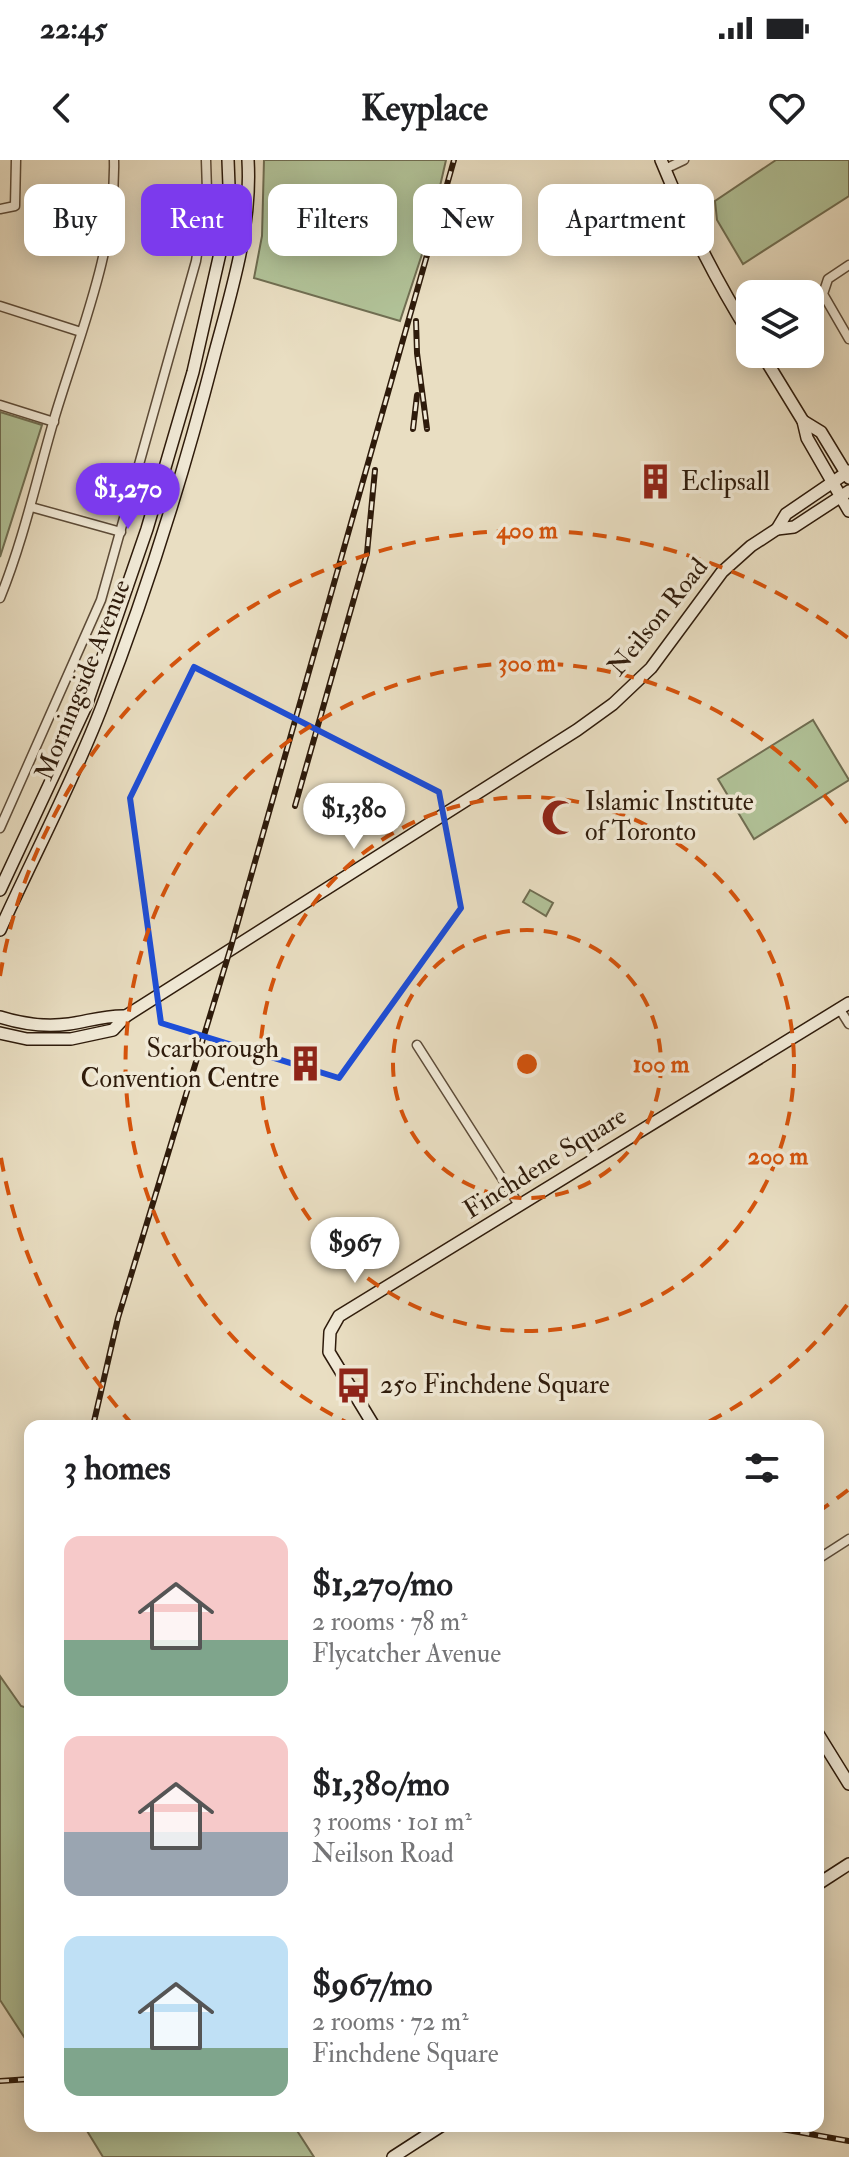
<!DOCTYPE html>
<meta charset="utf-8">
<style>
:root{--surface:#fff;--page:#f6f6f6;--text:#202124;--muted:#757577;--accent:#7c3aed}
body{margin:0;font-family:"IM FELL Double Pica",serif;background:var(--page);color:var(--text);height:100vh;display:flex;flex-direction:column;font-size:30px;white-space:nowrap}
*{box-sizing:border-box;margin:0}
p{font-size:26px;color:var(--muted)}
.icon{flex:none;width:44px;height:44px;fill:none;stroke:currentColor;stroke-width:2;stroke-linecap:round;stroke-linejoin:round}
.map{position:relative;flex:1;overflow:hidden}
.drawer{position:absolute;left:24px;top:1260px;width:800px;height:712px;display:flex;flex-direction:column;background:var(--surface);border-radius:16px;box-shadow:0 4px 20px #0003}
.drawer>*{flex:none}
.top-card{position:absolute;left:24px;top:24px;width:802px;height:72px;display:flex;gap:16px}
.tools{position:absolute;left:736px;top:120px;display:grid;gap:16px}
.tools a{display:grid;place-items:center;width:88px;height:88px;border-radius:16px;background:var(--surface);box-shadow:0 4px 20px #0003;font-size:40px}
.price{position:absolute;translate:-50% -68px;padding:0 18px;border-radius:28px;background:#fff;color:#222;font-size:26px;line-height:52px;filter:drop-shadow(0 2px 4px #0008)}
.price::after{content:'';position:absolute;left:50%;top:48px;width:24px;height:18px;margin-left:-12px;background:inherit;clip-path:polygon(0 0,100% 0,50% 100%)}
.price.active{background:var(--accent);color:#fff}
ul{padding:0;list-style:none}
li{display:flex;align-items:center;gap:24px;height:200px;padding:0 40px}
li span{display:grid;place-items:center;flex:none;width:224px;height:160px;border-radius:16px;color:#555}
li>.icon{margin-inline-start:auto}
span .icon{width:96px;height:96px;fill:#fffc;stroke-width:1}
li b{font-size:34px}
h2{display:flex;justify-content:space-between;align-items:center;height:96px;padding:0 40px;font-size:34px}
.chip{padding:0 28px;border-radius:16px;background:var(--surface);box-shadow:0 4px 20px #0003;font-size:28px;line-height:72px}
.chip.active{background:var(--accent);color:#fff}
.status{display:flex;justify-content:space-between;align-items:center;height:56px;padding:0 40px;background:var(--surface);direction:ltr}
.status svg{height:22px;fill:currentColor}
header{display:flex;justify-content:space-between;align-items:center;height:104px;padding:0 40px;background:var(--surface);font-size:36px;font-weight:700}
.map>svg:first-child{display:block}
.green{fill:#b1c298;stroke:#706e52;stroke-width:2}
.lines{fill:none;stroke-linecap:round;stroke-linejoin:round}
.street-casing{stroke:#5d4c39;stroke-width:11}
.secondary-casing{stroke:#2e1b0b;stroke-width:14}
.street{stroke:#f1ead7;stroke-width:8}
.secondary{stroke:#f1ead7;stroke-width:11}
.rail-casing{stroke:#2e1b0b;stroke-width:6}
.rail{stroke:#f1ead7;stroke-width:3;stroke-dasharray:9;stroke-linecap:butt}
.marked{fill:none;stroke:#1d4ed8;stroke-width:6;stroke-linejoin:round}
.ring{fill:none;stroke:#d5530c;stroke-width:4;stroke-dasharray:14 10}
.labels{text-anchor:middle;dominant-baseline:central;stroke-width:7;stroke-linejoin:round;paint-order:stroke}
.poi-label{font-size:26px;fill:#2e1b0b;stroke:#f1ead7;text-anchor:start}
.street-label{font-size:26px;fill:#2e1b0b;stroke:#f1ead7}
.centre{fill:#d5530c;stroke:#f1ead7;stroke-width:4}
.ring-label{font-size:24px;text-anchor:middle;font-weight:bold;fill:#d5530c;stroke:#f1ead7;stroke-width:7;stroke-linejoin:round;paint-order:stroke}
</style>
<div class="status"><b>22:45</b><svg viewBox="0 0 49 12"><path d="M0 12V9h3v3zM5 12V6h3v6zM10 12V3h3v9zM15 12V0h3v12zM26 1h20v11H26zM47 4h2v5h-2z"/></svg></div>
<header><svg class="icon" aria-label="back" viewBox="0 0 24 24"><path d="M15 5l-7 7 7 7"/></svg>Keyplace<svg class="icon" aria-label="heart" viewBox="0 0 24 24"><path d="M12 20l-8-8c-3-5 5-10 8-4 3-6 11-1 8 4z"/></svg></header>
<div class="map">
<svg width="849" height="1997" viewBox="0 0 849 1997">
<rect width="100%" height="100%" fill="#e9dec2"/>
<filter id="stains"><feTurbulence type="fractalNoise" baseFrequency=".0025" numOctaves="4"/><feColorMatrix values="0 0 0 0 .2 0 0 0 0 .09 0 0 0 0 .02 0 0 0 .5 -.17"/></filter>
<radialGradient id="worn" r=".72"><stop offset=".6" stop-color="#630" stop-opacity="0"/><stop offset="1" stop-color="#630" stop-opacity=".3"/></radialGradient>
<g class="green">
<polygon points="264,0 446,0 430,70 400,161 254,118 262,76"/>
<polygon points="776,0 849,0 849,36 743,104 717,60 715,41"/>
<polygon points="0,252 42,265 0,397"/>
<polygon points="813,560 849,620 754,679 718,619"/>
<polygon points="530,730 553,743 546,756 523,742"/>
<polygon points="0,1516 21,1546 30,1549 30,1886 0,1840"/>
<polygon points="84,1966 294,1966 314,1997 103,1997"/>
</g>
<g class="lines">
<defs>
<g id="street">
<polyline points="665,9 684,0"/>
<polyline points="0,49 15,46 16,0"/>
<polyline points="849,105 828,119 823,134 849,179"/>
<polyline points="0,146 81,172"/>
<polyline points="0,245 54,262"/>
<polyline points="31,347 121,372"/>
<path d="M0 438C24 379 37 317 55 256 80 173 116 88 114 0"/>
<polyline points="0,668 101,440 196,101 207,31 206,0"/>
<polyline points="839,848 849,864"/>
<polyline points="417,885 519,1045"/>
<polyline points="818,1399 849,1379"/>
</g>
<g id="secondary">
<path d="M661 0C686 61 715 119 750 175"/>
<polyline points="762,194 803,261 807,278 849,351"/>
<polyline points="803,261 821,272 849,318"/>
<polyline points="777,369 794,367 849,331"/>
<polyline points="0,730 86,546 147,369 193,212 223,80 229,26 228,0"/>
<path d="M0 770C33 697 72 624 101 549 146 434 183 316 214 196 231 132 252 68 248 0"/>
<path d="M0 857C22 864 46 867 69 864 89 861 106 855 126 856"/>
<polyline points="0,873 27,879 71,879 113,870 126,856 577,570 613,544 651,508 722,412 751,386 777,369 786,354 849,311"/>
<polyline points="374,1266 329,1192 330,1172 339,1156 849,843"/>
<polyline points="818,1574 849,1624"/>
<polyline points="818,1724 849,1704"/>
<polyline points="393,1997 441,1966"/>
</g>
</defs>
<use href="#street" class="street-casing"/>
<use href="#secondary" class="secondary-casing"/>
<use href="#street" class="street"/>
<use href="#secondary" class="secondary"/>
<defs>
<g id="rail">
<polyline points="416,161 417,193 427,269"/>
<polyline points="413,269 417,235"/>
<polyline points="295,646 367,393 375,310"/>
<polyline points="93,1266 118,1158 230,790 454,0"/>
<polyline points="0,1921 30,1919"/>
<polyline points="765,1966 849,1981"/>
</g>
</defs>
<use href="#rail" class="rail-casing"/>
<use href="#rail" class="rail"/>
</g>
<path class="marked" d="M194 507 439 632 461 748 339 918 161 863 130 638Z"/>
<g class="ring">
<circle cx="527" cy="904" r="134"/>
<circle cx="527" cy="904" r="267"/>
<path d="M847 1145A401 401 0 0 1 700 1266M354 1266A401 401 0 1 1 847 663"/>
<path d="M848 1330A534 534 0 0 1 822 1349M133 1265A534 534 0 0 1 0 992M0 816A534 534 0 0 1 848 478"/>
</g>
<defs>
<symbol id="building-bare" viewBox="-9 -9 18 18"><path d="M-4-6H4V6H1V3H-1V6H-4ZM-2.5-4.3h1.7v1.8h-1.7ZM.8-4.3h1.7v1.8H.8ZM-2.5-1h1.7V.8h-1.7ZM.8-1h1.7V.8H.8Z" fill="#8f2418" stroke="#f1ead7" stroke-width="2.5" paint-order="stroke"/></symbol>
<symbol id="mosque-bare" viewBox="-9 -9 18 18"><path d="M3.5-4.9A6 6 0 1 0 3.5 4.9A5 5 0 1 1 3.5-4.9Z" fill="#8f2418" stroke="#f1ead7" stroke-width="2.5" paint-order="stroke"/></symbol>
<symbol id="bus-bare" viewBox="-9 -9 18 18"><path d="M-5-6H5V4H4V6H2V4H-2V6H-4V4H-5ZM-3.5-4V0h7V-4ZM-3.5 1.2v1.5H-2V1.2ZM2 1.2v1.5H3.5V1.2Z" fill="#8f2418" stroke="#f1ead7" stroke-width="2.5" paint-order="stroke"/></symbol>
</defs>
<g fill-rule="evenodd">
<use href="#building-bare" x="630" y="296" width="51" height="51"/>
<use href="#mosque-bare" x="534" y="632" width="51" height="51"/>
<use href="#building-bare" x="280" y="878" width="51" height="51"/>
<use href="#bus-bare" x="328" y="1200" width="51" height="51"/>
</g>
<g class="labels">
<g class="poi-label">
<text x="681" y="322">Eclipsall</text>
<text x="585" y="642">Islamic Institute<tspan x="585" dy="30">of Toronto</tspan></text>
<text x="279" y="889" text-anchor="end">Scarborough<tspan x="279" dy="30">Convention Centre</tspan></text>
<text x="380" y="1225">250 Finchdene Square</text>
</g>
<g class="street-label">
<text transform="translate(658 457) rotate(-51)">Neilson Road</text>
<text transform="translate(83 520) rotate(-68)">Morningside Avenue</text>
<text transform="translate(545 1003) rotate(-32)">Finchdene Square</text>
</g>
</g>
<circle cx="527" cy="904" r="12" class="centre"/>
<g class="ring-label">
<text x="527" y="378">400 m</text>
<text x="527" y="511">300 m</text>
<text x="661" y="912">100 m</text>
<text x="778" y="1004">200 m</text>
</g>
<rect width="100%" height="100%" filter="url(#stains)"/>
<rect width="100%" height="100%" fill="url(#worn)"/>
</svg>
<div class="tools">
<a><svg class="icon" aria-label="layers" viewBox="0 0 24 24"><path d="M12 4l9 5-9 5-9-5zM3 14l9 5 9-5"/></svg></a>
</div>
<b class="price active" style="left:128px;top:371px">$1,270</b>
<b class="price" style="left:354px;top:691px">$1,380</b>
<b class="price" style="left:355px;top:1125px">$967</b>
<div class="top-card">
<a class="chip">Buy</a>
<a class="chip active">Rent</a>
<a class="chip">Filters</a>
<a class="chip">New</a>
<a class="chip">Apartment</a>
</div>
<section class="drawer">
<h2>3 homes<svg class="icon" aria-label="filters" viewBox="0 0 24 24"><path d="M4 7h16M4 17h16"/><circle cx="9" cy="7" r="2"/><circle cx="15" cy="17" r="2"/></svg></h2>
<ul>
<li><span style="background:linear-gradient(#f6c9c9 65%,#7fa58c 0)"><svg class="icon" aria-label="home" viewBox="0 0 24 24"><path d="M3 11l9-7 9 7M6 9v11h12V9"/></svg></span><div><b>$1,270/mo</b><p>2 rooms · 78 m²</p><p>Flycatcher Avenue</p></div></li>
<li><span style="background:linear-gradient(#f6c9c9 60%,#9aa5b1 0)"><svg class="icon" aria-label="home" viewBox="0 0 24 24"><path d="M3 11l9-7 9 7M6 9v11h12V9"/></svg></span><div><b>$1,380/mo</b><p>3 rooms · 101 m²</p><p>Neilson Road</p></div></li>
<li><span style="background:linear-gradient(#bfe0f5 70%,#7fa58c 0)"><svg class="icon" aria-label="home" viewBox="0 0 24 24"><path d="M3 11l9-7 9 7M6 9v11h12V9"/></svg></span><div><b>$967/mo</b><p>2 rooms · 72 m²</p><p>Finchdene Square</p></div></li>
</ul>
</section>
</div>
